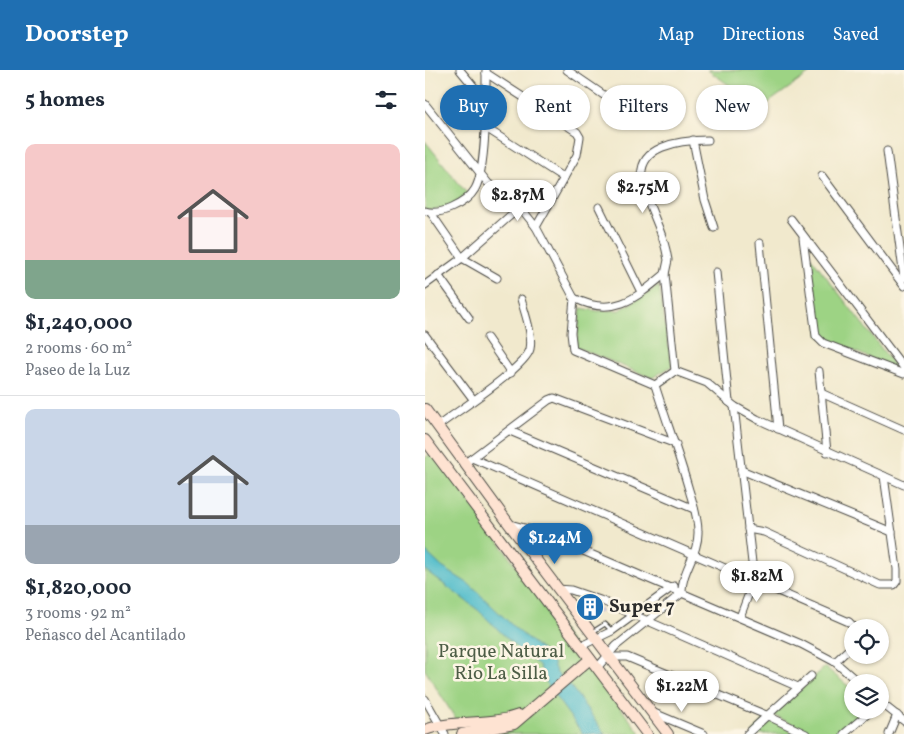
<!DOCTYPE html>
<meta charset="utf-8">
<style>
:root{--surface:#fff;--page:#f2f2f3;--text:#1f2937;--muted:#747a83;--line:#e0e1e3;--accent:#1f6fb2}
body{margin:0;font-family:Vollkorn,serif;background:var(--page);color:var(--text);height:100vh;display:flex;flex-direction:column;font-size:19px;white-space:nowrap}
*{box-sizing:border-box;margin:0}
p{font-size:16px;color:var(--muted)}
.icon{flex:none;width:28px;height:28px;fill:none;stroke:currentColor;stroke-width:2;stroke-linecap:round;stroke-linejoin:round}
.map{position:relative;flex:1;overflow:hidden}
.panel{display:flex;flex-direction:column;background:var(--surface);width:425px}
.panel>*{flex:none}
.hud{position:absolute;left:15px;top:15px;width:389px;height:45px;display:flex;gap:10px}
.buttons{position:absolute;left:419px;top:549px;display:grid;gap:10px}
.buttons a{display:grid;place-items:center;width:45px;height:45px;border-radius:50%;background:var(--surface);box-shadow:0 1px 4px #0004;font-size:25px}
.price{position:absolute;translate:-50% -42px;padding:0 11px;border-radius:18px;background:#fff;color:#222;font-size:16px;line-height:32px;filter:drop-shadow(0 1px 2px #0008)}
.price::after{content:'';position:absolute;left:50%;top:30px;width:15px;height:11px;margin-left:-8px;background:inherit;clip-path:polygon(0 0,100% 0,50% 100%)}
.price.current{background:var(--accent);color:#fff}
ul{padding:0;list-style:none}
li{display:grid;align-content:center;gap:10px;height:265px;padding:0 25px}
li+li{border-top:1px solid var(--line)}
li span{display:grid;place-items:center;height:155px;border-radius:10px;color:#555}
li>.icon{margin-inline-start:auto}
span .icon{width:90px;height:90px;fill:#fffc;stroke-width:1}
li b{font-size:21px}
h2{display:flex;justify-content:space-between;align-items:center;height:60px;padding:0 25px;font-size:21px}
.pill{padding:0 18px;border-radius:22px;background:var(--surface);box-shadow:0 1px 4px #0004;font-size:18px;line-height:45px}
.pill.current{background:var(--accent);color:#fff}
header{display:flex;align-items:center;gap:30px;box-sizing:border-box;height:70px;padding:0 25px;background:var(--accent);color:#fff}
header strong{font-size:24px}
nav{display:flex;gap:28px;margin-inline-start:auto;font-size:18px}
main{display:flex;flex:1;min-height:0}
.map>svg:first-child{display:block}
.green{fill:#9dd384;stroke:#647f58}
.water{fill:#50bcca;stroke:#3e747a}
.building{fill:#a89cd5}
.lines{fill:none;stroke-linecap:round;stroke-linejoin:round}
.lane-casing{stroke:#494843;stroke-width:5.5}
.street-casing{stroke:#494843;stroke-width:9}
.secondary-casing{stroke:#494843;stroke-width:12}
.lane{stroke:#fff;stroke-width:3}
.street{stroke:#fff;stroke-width:7}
.secondary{stroke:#fee3d2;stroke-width:10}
.labels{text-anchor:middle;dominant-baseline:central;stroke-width:5;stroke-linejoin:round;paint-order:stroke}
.poi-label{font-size:19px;font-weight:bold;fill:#2b2b2b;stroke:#fcf5e5;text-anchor:start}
.park-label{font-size:19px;fill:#4d5d46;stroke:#fcf5e5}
</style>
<header>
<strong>Doorstep</strong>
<nav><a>Map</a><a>Directions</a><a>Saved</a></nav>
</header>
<main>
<section class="panel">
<h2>5 homes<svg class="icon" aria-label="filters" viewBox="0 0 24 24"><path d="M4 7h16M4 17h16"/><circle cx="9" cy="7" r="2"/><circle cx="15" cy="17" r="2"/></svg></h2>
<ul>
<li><span style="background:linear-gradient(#f6c9c9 75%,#7fa58c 0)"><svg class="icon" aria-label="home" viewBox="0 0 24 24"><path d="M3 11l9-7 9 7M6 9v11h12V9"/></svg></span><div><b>$1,240,000</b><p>2 rooms · 60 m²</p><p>Paseo de la Luz</p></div></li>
<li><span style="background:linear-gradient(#c9d6e8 75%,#9aa5b1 0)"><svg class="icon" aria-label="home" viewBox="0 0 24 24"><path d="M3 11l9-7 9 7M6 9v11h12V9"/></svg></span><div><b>$1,820,000</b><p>3 rooms · 92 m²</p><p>Peñasco del Acantilado</p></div></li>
</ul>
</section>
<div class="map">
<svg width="479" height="664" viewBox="0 0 479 664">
<rect width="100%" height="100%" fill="#fcf5e5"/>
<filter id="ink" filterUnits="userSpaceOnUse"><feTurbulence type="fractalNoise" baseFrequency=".02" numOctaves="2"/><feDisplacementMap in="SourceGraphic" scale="10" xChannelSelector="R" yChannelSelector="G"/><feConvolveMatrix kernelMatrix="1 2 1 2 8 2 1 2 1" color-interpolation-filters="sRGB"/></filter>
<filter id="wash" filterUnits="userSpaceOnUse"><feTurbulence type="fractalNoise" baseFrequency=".0096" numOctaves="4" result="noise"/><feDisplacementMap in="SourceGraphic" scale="20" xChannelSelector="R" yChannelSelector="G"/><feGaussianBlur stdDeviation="1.12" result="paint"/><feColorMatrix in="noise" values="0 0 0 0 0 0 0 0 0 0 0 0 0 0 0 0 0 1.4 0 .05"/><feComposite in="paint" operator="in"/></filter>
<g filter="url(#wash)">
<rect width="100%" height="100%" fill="#f1e9cd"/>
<g class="green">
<polygon points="283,0 389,0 336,38"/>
<polygon points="0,71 44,126 28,137 0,141"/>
<polygon points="386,187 473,300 394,266"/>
<polygon points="234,216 247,296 227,308 151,277 156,238 173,241 195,240"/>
<polygon points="9,381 162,595 216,664 50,664 32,651 0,600 0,388"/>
<polygon points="400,597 427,619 428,640 441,640 414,664 389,664 348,645"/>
<polygon points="341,647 372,664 327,664"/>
</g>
<polygon class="water" points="0,481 17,497 44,514 90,558 126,588 131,602 147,618 180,664 158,664 124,618 114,595 96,582 53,540 0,500"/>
<g id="blocks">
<polygon class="building" points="159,530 172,535 177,541 164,547 156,538"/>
</g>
</g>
<g filter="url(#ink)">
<use href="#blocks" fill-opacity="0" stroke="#494843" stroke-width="1"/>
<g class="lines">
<defs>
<polyline id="lane" points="169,561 180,554 186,560"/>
<g id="street">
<polyline points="35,0 60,30"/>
<polyline points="142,0 183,28"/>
<polyline points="61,3 152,62 155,67 152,85 111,157"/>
<polyline points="0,34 63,113 95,137 111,157 149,228 146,263 148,280 230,315"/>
<polyline points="61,58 139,108"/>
<polyline points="268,70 280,130 289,158"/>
<polyline points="462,81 479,208"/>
<polyline points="397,106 479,216"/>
<polyline points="174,137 216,222"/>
<path d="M0 141C9 144 17 142 26 138 35 134 45 128 50 119 62 98 61 27 61 0"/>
<polyline points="6,143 37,188 72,208"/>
<polyline points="366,149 479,298"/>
<polyline points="378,168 391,266 398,273 479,304"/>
<polyline points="335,173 353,359"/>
<polyline points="291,202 304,332"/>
<polyline points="240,204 250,301"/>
<polyline points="13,205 44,248"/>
<polyline points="0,215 37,188 95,137"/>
<path d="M149 228C188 248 210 229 240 204L243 190 241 180C236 157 223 137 218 114 208 75 257 70 283 70"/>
<polyline points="0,265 48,329"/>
<polyline points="62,268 86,303"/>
<polyline points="250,301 282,313 309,336 332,349 479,415"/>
<polyline points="394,301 402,382"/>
<polyline points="396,323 479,360"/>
<polyline points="309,336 329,510 315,547"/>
<path d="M13 356C31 342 101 297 105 279 108 264 100 244 96 229"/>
<polyline points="85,361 269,439"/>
<polyline points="47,388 124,330 129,328 251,374"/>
<polyline points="40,393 47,388 424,552 430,558"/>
<polyline points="316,400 467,462"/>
<polyline points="85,454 114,462 376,574 410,592 433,612"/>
<polyline points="323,459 339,462 455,515 469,515 472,511 472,499 459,406"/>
<polyline points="132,519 146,520 175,530 373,617"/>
<polyline points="156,576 187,561 249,516"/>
<polyline points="183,587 202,587 341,645 381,664"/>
<polyline points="410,592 428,575"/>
<path d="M172 598 191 576 257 523C256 501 274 484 273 461 273 448 268 433 264 420 254 385 241 350 230 315L250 301"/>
<polyline points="0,629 20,664"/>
<polyline points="455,632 479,651"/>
<polyline points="229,643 279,664"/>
<polyline points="322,664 386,606"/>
<polyline points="419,664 447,640"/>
<polyline points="464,664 472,645"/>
</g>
<g id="secondary">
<polyline points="0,339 84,454 243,664"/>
<polyline points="0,370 222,664"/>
<path d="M0 660C30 649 64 656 94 645"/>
<polyline points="37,664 89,654 165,589"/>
</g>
</defs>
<use href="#lane" class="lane-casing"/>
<use href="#street" class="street-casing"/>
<use href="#secondary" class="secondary-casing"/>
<use href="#lane" class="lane"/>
<use href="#street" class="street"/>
<use href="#secondary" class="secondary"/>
</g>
</g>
<defs>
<symbol id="building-disc" viewBox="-11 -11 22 22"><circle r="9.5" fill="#1f6fb2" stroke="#fcf5e5"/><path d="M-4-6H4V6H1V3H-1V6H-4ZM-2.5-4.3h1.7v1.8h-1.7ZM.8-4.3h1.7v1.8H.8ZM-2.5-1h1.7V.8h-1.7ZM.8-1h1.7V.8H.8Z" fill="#fff"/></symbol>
</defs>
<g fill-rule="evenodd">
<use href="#building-disc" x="149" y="521" width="32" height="32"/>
</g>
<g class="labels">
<g class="poi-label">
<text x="184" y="537">Super 7</text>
</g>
<g class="park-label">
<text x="76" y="582">Parque Natural<tspan x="76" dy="22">Rio La Silla</tspan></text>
</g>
</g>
</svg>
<div class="buttons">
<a><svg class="icon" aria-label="locate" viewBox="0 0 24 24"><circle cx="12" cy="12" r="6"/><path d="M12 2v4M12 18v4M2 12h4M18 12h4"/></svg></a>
<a><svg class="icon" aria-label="layers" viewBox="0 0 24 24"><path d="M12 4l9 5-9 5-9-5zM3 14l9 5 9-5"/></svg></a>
</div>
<b class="price" style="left:218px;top:144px">$2.75M</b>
<b class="price" style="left:93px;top:152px">$2.87M</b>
<b class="price current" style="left:130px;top:495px">$1.24M</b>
<b class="price" style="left:332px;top:533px">$1.82M</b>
<b class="price" style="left:257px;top:643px">$1.22M</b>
<div class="hud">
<a class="pill current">Buy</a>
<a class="pill">Rent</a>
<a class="pill">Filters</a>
<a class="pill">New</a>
</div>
</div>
</main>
